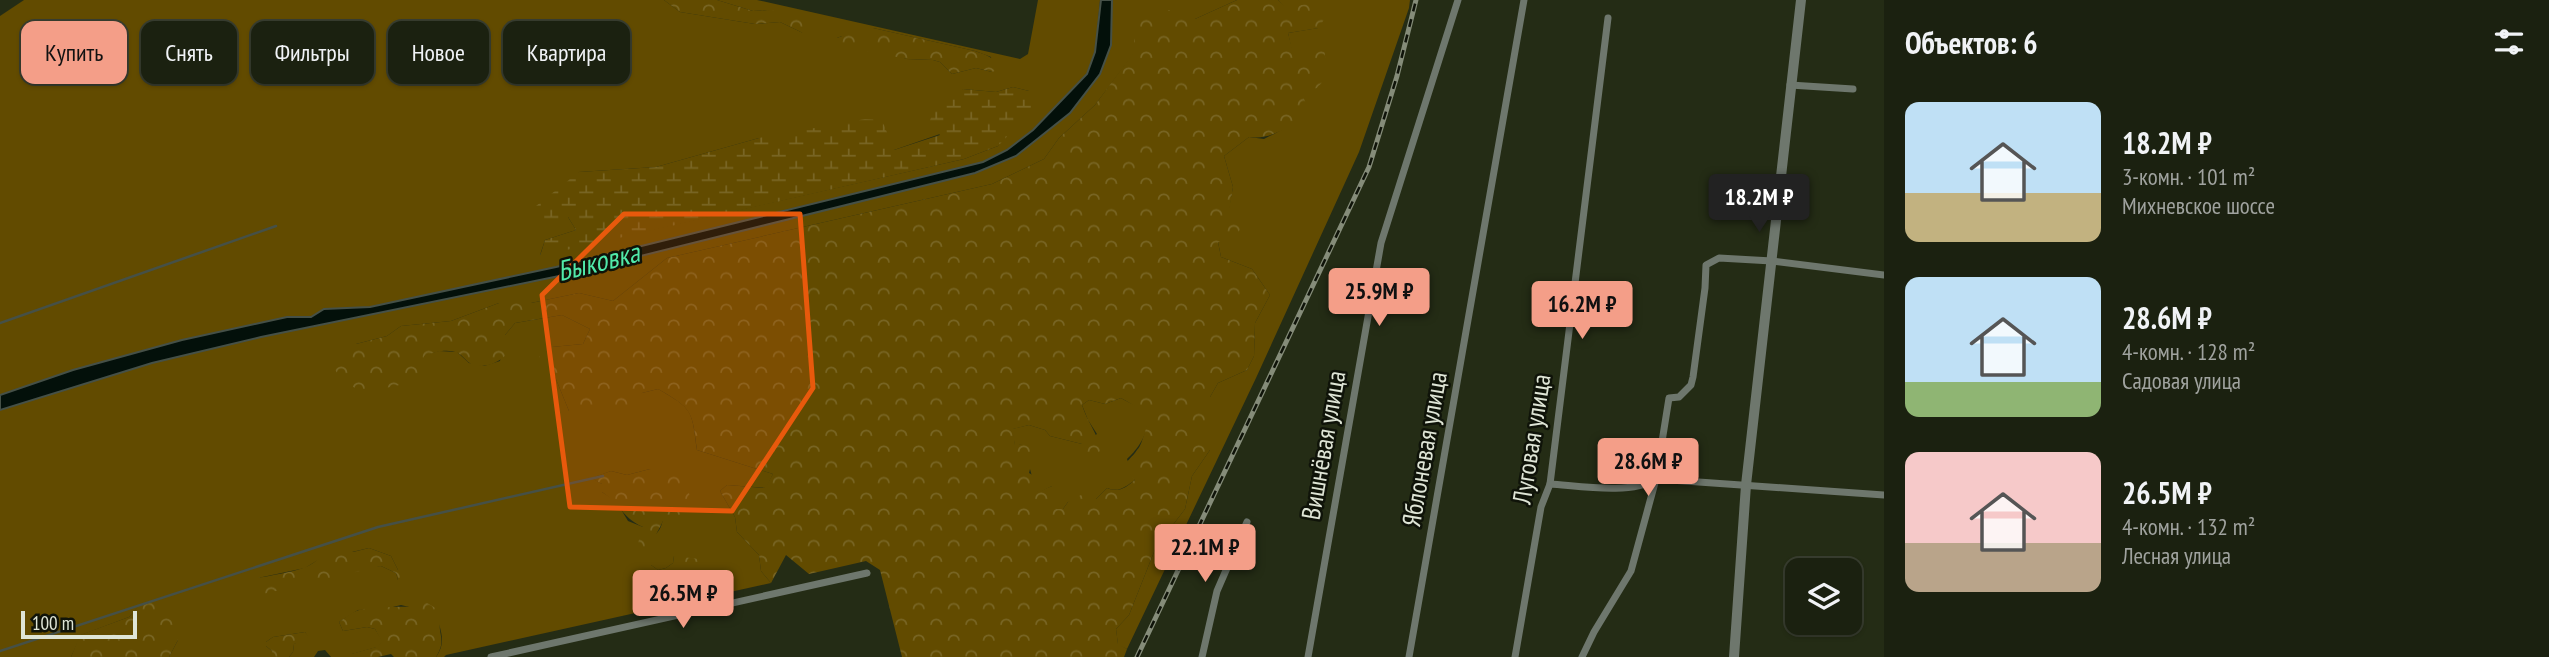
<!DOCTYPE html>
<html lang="ru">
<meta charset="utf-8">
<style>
:root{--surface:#1b2110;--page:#282e1e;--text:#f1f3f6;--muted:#a0a39f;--line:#393e30;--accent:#f49e88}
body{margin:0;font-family:"PT Sans Narrow",sans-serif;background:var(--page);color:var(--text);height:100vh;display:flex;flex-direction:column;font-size:26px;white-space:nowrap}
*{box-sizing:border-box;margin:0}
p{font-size:23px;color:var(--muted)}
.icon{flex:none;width:38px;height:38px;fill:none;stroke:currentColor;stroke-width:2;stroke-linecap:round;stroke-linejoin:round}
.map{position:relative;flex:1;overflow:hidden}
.panel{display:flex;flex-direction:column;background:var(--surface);width:665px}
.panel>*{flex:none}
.hud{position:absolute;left:21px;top:21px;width:665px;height:63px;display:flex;gap:14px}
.buttons{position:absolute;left:1785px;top:558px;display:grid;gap:14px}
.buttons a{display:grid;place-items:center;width:77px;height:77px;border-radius:14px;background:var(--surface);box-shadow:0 2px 5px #0004,0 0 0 2px var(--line);font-size:35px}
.scale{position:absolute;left:21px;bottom:18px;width:116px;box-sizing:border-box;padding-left:7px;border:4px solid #dfe5d6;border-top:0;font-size:19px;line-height:24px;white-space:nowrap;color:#dfe5d6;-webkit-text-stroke:5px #0f1309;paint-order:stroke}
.price{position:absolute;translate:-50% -60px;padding:0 16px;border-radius:7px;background:var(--accent);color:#111;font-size:23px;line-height:46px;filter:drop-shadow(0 2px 4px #0008)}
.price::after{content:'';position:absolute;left:50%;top:42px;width:21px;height:16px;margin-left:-10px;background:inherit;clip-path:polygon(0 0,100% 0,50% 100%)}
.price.on{background:#222;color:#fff}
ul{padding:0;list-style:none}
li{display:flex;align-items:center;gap:21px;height:175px;padding:0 21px}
li span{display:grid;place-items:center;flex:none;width:196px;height:140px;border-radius:14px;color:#555}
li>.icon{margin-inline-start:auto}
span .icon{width:84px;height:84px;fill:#fffc;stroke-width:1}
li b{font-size:30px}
h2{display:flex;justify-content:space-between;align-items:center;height:84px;padding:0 21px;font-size:30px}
.pill{padding:0 24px;border-radius:14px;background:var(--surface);box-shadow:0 2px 5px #0004,0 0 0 2px var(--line);font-size:24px;line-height:63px}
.pill.on{background:var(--accent);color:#111}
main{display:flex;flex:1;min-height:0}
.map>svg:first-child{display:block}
.green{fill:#624b00;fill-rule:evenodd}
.forest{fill:url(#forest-crowns);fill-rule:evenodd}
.wetland{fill:url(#wetland-marsh)}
.water{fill:#03100a;stroke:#455047;stroke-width:2}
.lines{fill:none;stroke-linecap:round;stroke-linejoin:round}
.stream{stroke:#455047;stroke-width:2.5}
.minor{stroke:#6e776d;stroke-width:7}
.tertiary{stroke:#6e776d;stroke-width:10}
.rail-casing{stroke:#858c79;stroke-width:5}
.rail{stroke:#0f1309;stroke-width:2.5;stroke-dasharray:8;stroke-linecap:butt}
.marked{fill:#e8590c;fill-opacity:0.2;stroke:#e8590c;stroke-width:5;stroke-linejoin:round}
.labels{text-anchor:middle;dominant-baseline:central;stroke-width:5;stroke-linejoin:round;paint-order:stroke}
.street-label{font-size:26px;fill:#dfe5d6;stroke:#0f1309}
.water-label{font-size:28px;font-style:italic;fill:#51eaaa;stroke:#0f1309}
</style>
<main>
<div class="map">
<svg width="1884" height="657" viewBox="0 0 1884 657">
<defs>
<pattern id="forest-crowns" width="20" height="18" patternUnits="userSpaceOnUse" patternTransform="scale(1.75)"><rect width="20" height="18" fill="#624b00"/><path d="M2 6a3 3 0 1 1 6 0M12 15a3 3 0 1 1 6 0" fill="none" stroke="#786524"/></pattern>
<pattern id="wetland-marsh" width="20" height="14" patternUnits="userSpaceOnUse" patternTransform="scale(1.75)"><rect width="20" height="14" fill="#624b00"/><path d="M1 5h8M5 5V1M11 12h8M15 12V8" fill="none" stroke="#786524"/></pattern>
</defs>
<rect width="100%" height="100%" fill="#242c15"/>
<g class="green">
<path d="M24 0H664L680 12 755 24 780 22 803 33 768 10 753 11 717 0H757L1020 59 1028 54 1038 0H1100L1095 52 1087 74 1033 130 1007 150 983 162 556 267 370 307 324 309 311 317H287L182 340 73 370 0 395V16ZM842 28H873L975 51 991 57 992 72 976 68 952 74 940 62 933 60 907 59 837 38 842 36ZM1013 87 1029 91 998 146 964 159 540 255 545 240 576 230 568 217 579 172 656 167 759 138 894 150 940 134 963 89 996 92Z"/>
<path d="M1112 0H1237L1195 19 1135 52 1095 105 1059 138 1044 159 992 184 667 258 613 301 579 293 531 303H499L451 321 401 326 387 336 356 344 424 355 439 351 457 352 469 363 484 366 500 361 505 335 515 323 562 315 590 329 583 344 552 347 551 367 569 411 658 389C693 409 692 410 697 450L773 474 766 488 727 485 720 491 735 517 737 532 759 555 761 571 771 583 446 655 444 657H436C444 645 443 638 439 624L409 607 401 605 385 609 358 610 339 622 343 631 367 627 375 629 383 642 377 647 352 654V657H331L325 650 318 651 314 657H289L293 652 294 644 308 637 305 632 273 637 266 642V646L272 651V657H169L178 640 145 600 129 617 81 635 71 657H0V410L152 363 261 337 564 275 975 173 1016 156 1111 45ZM650 469C657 490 674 520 653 537L643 527 628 521 616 501 602 492V484L592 478 611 471 627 475ZM369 548 391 556 398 570 401 591 396 573 381 566 258 578 305 568 318 560ZM674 556 701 576C698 585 694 589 684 589L678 584 649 577 651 565 658 570 666 568 673 563Z"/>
<polygon points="1278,0 1410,0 1409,8 1359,152 1256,378 1127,649 1118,645 1116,629 1129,615 1156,547 1185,509 1192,476 1210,450 1210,397 1218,383 1247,370 1254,356 1255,323 1270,295 1252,269 1221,257 1218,242 1227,219 1233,187 1224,156 1249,137 1264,139 1291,125 1301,92 1288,33 1318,28 1285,8"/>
<path d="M1121 398C1127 402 1136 405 1141 409 1157 423 1138 450 1127 459L1135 480C1125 487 1119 493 1107 488L1096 499 1068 502 1063 509H1055L1052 486 1038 493C1030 476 1030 462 1022 444L1015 446 1012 429 1029 425 1045 430 1050 436 1082 444 1097 434 1088 420 1082 405 1089 400 1105 404Z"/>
</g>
<g class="forest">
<polygon points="664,0 717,0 753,11 768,10 805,16 811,21 810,29 803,33 780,22 755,24 680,12"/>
<path d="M1237 0H1278L1286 8 1317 2 1327 14 1319 28 1288 33 1292 48 1324 45 1327 77 1317 88 1301 92 1308 108 1307 126C1280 125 1275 140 1249 137L1224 156 1233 187 1228 219 1242 226 1234 240 1218 242 1221 257 1252 269 1270 295 1255 323 1254 356 1247 370 1218 383 1210 397V450L1192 476 1185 509 1156 547 1129 615 1116 629 1118 644 1127 649 1124 657H902L880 570 866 561 809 574 786 555 771 583 761 571 759 555 737 532 735 517 720 491 727 485 765 488 773 474 697 450C692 411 693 409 658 389L642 393 637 408 622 414 569 411 551 367 539 357 552 347 583 344 590 329 562 315 515 323 505 335 512 350C500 361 488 370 471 364 466 361 463 356 458 353 447 348 434 352 424 356L425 372 413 382 363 393 342 380 329 361 356 344 387 336 401 326 451 321 499 303H531L579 293 613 301 667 258 992 184 1044 159 1059 138 1095 105 1134 52V20L1149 12 1182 9 1195 19ZM1121 398C1138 408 1152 413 1144 435 1142 440 1141 446 1137 450 1132 458 1127 459 1124 468L1135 480C1125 488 1119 493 1107 488L1096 499 1081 495 1068 502 1063 509H1056L1063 494 1060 487 1052 486 1038 492 1036 477 1029 473 1031 465 1037 460 1036 452 1029 447 1027 439 1022 444 1015 445 1013 429 1029 425 1045 430 1050 436 1082 444 1083 453 1089 459 1097 456 1101 449C1097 433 1087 421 1082 405L1089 400 1105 404Z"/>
<path d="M841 28H873L975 51C986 55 995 57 1000 69L992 72 976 68 952 74 940 62 933 60 907 59 836 45 837 38 842 36Z"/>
<path d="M650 469 688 477 693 483 688 489 692 505 682 517 665 516C661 527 654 536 652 545L645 549 638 543 643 527C622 518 621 504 602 492V484L591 478 611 471 627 475Z"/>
<path d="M338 548 353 552 369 548 391 556 398 570 411 580C406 592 397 592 385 593L383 585 398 580 396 573 381 566 263 594 257 586 258 578C272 575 289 573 303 568 318 563 321 553 338 548Z"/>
<path d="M674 556 699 559 708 572C698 578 698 589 684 589 673 580 654 574 641 582L634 578 643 564 651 565 658 570 666 568 673 563Z"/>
<polygon points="145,599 176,616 178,640 169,657 71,657 80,635 129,617"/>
<path d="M424 601 437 609 441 617C436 634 448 639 436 657H394L391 654 378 657H352L351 654 376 647 382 642 375 629 367 627 343 631 339 622C345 618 352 612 359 610 365 608 403 606 409 607L415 602Z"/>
<polygon points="305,632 309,637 302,642 294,644 293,652 289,657 272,657 272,651 266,646 266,642 273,637"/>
</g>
<polygon class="wetland" points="1013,87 1029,91 1037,105 998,146 964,159 540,256 545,240 576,230 568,217 538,223 536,206 579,172 656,167 759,138 865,119 882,120 894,150 940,135 929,123 935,107 963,89 996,92"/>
<polygon class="water" points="1101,0 1112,0 1111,45 1100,74 1070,113 1016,156 975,173 564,275 261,337 152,363 0,410 0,395 73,370 182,340 287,317 311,317 324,309 370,307 556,267 983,162 1007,150 1033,130 1087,74 1095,52"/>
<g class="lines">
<g class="stream">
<polyline points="0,323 276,226"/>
<polyline points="0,651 378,527 603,476"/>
</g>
<g class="minor">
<polyline points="1790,85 1853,89"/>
<path d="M1550 484C1580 486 1631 495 1656 479L1884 495"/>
<polyline points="491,657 867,573"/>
<polyline points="1202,657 1217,591 1247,522"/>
<polyline points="1308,657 1381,243 1458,0"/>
<polyline points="1409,657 1524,0"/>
<polyline points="1515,657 1541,507 1550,484 1608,18"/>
<polyline points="1582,657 1594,632 1631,571 1656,479 1669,398 1679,397 1691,385 1693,377 1705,288 1706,265 1719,258 1772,261 1884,275"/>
</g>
<polyline class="tertiary" points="1734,657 1746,485 1801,0"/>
<defs>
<polyline id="rail" points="1137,657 1369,167 1397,76 1416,0"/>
</defs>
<use href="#rail" class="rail-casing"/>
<use href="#rail" class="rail"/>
</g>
<path class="marked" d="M624 214H800L813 388 732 511 570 507 542 295Z"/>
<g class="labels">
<g class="street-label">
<text transform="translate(1531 439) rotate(-81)">Луговая улица</text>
<text transform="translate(1323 445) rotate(-80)">Вишнёвая улица</text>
<text transform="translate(1424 449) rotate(-80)">Яблоневая улица</text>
</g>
<g class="water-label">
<text transform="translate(598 261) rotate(-14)">Быковка</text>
</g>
</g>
</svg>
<div class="buttons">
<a><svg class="icon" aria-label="layers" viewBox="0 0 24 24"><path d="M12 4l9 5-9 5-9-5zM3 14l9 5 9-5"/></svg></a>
</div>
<div class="scale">100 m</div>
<b class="price on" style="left:1759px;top:234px">18.2M ₽</b>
<b class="price" style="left:1379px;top:328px">25.9M ₽</b>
<b class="price" style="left:1582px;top:341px">16.2M ₽</b>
<b class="price" style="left:1648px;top:498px">28.6M ₽</b>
<b class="price" style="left:1205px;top:584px">22.1M ₽</b>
<b class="price" style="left:683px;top:630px">26.5M ₽</b>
<div class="hud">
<a class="pill on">Купить</a>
<a class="pill">Снять</a>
<a class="pill">Фильтры</a>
<a class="pill">Новое</a>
<a class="pill">Квартира</a>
</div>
</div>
<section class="panel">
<h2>Объектов: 6<svg class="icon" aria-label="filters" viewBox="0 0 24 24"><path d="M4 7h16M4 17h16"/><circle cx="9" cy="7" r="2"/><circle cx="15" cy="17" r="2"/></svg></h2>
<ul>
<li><span style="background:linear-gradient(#bfe0f5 65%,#c2b280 0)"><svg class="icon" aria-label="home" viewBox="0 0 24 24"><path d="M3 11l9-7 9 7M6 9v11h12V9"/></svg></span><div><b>18.2M ₽</b><p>3-комн. · 101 m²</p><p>Михневское шоссе</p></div></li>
<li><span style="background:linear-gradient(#bfe0f5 75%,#8fb573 0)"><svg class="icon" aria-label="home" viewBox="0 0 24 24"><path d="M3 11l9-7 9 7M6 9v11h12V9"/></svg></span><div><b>28.6M ₽</b><p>4-комн. · 128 m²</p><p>Садовая улица</p></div></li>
<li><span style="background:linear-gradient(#f6c9c9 65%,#b9a48a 0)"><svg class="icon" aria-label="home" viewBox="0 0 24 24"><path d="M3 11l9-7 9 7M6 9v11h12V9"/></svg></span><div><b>26.5M ₽</b><p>4-комн. · 132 m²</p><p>Лесная улица</p></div></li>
</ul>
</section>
</main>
